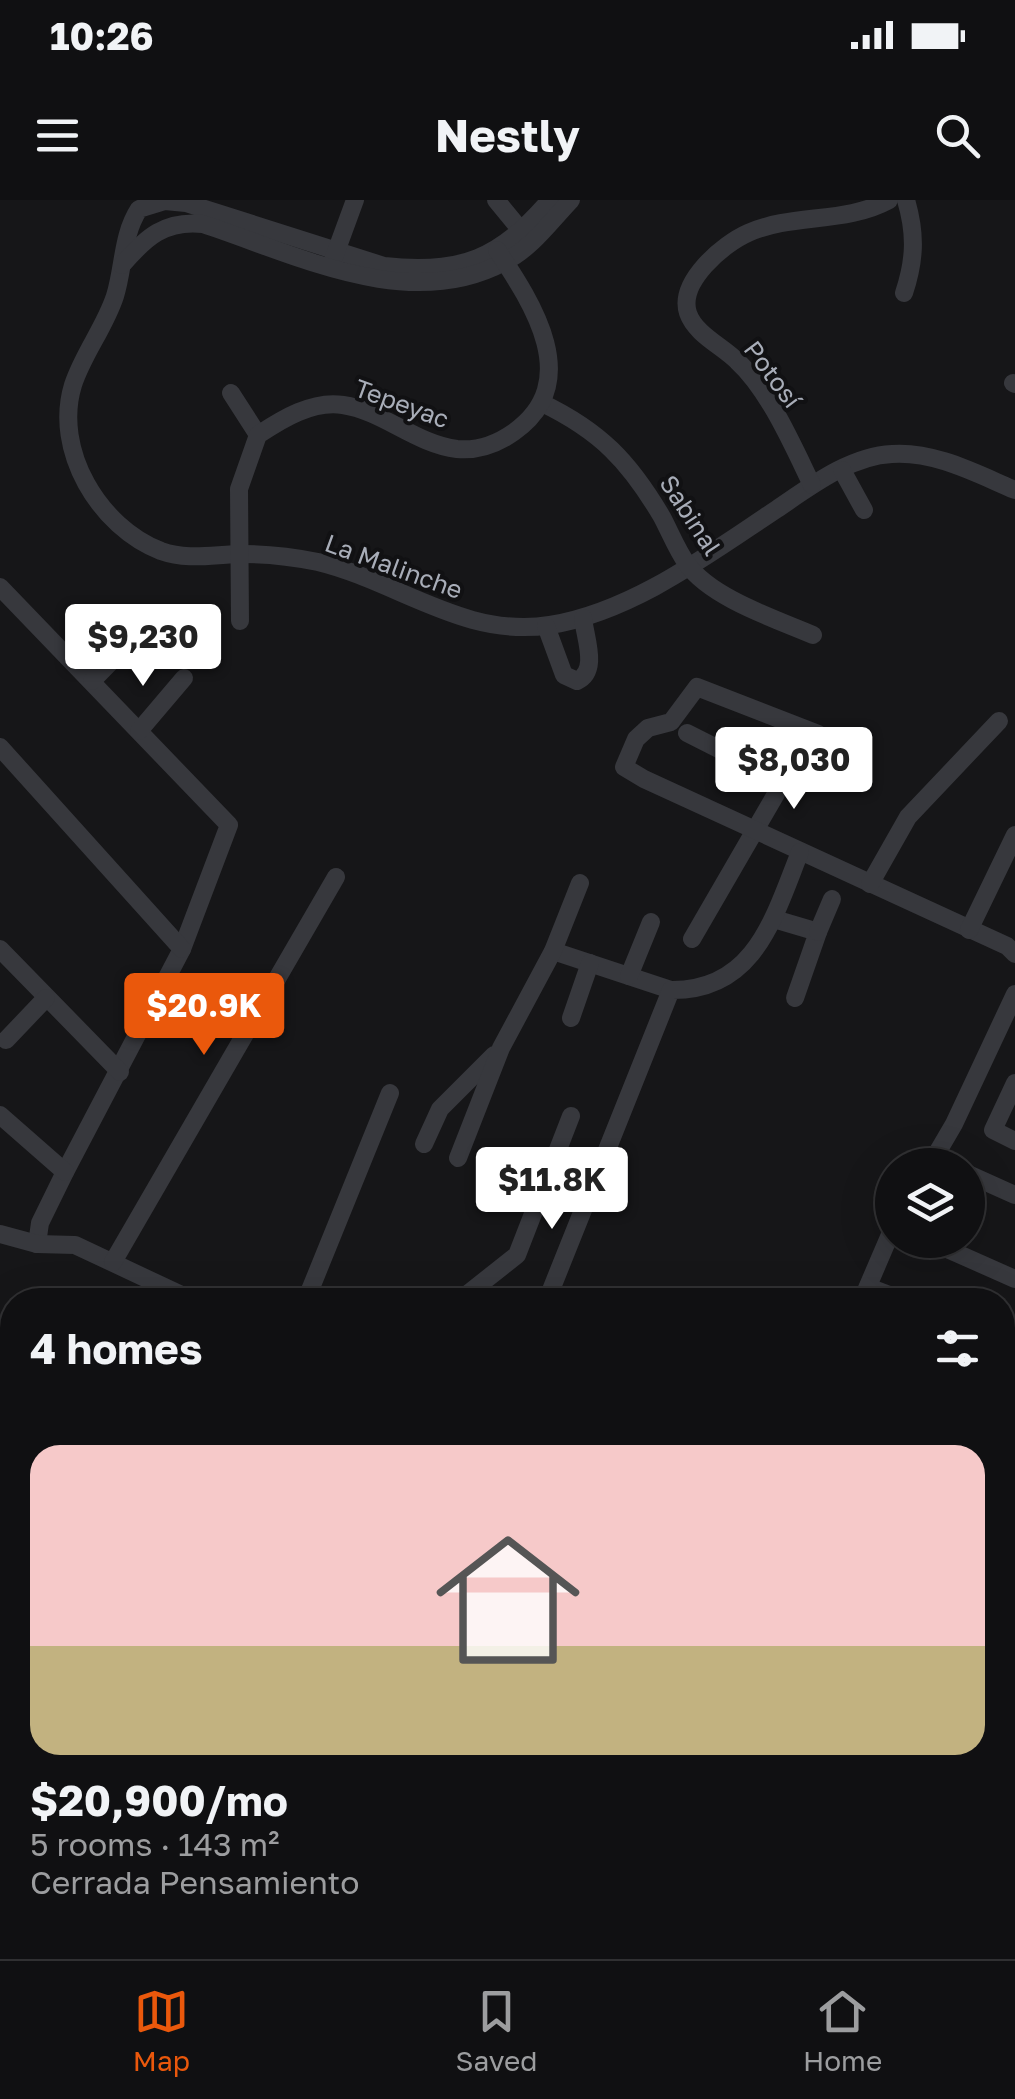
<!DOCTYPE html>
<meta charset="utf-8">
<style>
:root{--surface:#101012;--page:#19191b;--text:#f1f3f6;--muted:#9c9d9f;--line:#303032;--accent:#ea580c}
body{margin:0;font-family:"Golos Text",sans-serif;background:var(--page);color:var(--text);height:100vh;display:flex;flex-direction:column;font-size:38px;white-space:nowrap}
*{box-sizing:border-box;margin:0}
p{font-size:32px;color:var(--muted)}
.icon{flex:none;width:55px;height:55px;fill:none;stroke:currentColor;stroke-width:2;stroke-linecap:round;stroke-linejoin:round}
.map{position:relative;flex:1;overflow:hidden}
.side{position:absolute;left:0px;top:1088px;width:1015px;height:672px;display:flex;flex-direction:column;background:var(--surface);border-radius:40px 40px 0 0;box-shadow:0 10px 40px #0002,0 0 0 2px var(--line)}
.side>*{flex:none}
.tools{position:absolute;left:875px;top:948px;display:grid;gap:20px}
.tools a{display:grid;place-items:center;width:110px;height:110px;border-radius:50%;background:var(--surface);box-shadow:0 10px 40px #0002,0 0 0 2px var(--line);font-size:50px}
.price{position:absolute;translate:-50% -85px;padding:0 22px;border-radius:10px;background:#fff;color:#222;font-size:32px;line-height:65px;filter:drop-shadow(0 2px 5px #0008)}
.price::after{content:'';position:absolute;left:50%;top:60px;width:30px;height:22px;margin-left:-15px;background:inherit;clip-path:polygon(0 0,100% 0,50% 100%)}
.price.active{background:var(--accent);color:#fff}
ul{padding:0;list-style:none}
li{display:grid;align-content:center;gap:20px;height:530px;padding:0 30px}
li+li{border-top:2px solid var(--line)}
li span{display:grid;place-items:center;height:310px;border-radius:30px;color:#555}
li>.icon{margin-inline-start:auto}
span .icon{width:180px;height:180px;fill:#fffc;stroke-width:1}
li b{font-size:42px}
h2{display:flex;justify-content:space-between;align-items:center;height:120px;padding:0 30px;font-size:42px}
.status{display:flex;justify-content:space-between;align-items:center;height:70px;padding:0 50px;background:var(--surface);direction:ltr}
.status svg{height:28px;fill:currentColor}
header{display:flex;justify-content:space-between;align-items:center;height:130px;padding:0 30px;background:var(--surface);font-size:45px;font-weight:700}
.tabs{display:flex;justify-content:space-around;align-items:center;height:140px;border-top:2px solid var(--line);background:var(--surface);font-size:28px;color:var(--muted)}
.tabs a{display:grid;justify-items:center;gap:5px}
.tabs .active{color:var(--accent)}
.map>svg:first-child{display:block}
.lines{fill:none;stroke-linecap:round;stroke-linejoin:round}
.minor{stroke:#37383d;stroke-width:18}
.labels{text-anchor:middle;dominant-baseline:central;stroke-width:8;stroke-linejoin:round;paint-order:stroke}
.street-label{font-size:25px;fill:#a8adb8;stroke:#111113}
</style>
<div class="status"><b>10:26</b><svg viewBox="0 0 49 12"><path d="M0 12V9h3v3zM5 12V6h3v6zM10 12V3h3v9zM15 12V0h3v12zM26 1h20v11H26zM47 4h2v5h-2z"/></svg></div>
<header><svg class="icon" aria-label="menu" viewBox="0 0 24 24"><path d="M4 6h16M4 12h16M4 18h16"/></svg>Nestly<svg class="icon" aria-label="search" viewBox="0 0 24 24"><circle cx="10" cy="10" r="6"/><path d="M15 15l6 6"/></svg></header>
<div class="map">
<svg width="1015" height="1759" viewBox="0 0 1015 1759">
<rect width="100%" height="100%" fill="#161618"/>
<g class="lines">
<g class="minor">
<polyline points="496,0 528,39"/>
<path d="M550 0C500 58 462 75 384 66L186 3 165 1 139 9C122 35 124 67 115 96 105 127 83 154 73 185 53 250 99 327 161 351 189 361 215 354 243 354 268 354 294 357 318 362 397 381 465 439 550 425 632 412 709 354 777 309 811 286 850 256 892 254 935 251 977 274 1015 290"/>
<polyline points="333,60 355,0"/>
<path d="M122 65C146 37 165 20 203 24 297 55 409 113 504 62 532 48 550 22 571 0"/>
<path d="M904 93C915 60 916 34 906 0"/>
<polyline points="1013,183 1015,184"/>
<polyline points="231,193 258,235"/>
<path d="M542 203C600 231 629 261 662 317 670 332 677 350 687 364 711 398 776 419 813 435"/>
<polyline points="842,270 864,310"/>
<path d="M812 285C793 246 769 190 737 161 722 146 695 134 688 113 678 82 723 44 748 33 793 13 845 24 889 0"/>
<polyline points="0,387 229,625 182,749 65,972 40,1023 37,1044"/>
<path d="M240 421 239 289 258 235C282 219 313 200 343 205 383 211 416 244 457 249 478 251 497 244 514 232 584 182 533 104 497 50"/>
<path d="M546 426 564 475 577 481C599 471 585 438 583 418"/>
<polyline points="92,481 141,431"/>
<polyline points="139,531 184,478"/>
<polyline points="687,533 772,576 778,584 776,594 692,739"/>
<polyline points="818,534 697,487 671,522 648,528 636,539 624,567 644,579 1007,746 1015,754"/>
<polyline points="0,547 182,749"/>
<polyline points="870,684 908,617 999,521"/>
<polyline points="774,719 818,732 795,798"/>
<polyline points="969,730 1015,635"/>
<polyline points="818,732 832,699"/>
<polyline points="0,749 120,872"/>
<polyline points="553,751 671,790"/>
<polyline points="629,776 651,722"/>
<polyline points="571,818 590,763"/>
<polyline points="6,840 46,798"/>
<polyline points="1015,883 993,930 1015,941"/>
<polyline points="0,915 65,972"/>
<polyline points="424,944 440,909 494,855"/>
<polyline points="458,958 501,848 553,751 580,683"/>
<polyline points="930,965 954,924 1015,794"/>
<polyline points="968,974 1015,995"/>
<polyline points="0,1034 37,1044 75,1045 192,1100"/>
<polyline points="927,1040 1015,1079"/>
<polyline points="113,1062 336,677"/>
<polyline points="868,1087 902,1100"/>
<polyline points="306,1100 390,893"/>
<polyline points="460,1100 517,1055 571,916"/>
<path d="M547 1100 671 790C755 791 774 717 800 652"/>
<polyline points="862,1100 892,1030"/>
<polyline points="0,1403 12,1405"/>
<polyline points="1002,1449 1015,1454"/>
<polyline points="0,1506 12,1508"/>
<polyline points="1002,1580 1015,1552"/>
<polyline points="1002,1615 1015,1620"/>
<polyline points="531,1748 557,1759"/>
<polyline points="0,1757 4,1759"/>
<polyline points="92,1759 96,1748"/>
<polyline points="321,1759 326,1748"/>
<polyline points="723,1759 732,1751 755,1759"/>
<polyline points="796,1759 799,1752"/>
<polyline points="941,1759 942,1758"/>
</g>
</g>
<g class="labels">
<g class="street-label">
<text transform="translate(773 174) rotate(53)">Potosí</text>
<text transform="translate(402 203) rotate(20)">Tepeyac</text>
<text transform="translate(691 315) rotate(57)">Sabinal</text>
<text transform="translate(394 366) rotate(20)">La Malinche</text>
</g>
</g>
</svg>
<div class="tools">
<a><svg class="icon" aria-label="layers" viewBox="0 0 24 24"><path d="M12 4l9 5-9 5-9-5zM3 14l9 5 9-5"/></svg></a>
</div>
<b class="price" style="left:143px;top:489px">$9,230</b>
<b class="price" style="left:794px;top:612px">$8,030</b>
<b class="price active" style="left:204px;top:858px">$20.9K</b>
<b class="price" style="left:552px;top:1032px">$11.8K</b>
<section class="side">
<h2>4 homes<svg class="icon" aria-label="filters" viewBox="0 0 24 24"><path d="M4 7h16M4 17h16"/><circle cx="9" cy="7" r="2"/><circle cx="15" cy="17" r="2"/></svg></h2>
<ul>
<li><span style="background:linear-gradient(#f6c9c9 65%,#c2b280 0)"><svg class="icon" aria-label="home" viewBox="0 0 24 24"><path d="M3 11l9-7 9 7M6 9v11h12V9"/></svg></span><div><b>$20,900/mo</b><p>5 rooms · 143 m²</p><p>Cerrada Pensamiento</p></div></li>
</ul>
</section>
</div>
<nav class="tabs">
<a class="active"><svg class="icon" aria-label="map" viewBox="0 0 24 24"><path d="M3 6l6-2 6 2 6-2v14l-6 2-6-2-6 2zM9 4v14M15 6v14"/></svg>Map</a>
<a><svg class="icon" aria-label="saved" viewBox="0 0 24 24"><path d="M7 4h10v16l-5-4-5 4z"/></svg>Saved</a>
<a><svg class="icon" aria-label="home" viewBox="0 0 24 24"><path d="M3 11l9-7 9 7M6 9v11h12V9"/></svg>Home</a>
</nav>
